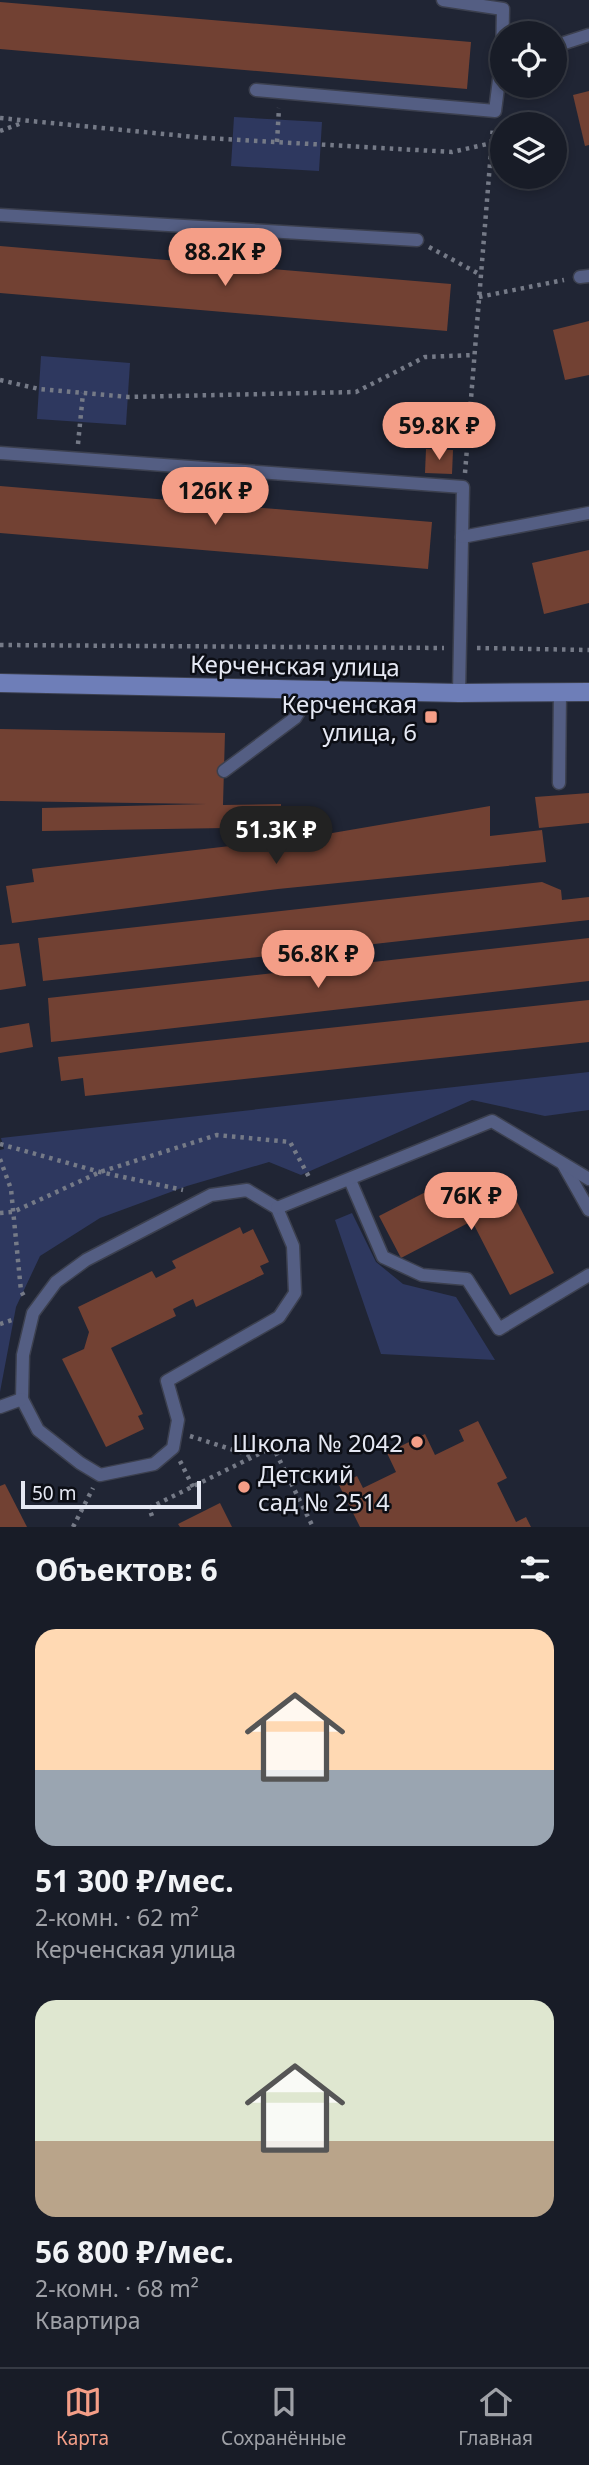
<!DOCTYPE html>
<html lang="ru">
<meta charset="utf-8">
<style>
:root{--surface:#181c27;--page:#252933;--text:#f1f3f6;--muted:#9fa1a7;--line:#363a44;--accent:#f49e87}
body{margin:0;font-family:"Noto Sans",sans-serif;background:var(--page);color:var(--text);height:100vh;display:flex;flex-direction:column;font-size:26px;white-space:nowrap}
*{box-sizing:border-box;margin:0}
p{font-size:23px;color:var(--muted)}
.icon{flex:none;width:38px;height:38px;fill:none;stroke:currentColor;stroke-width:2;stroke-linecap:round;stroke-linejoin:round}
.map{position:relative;height:1527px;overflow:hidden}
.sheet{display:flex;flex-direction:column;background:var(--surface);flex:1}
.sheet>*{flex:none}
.tools{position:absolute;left:490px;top:21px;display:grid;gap:14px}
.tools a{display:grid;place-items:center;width:77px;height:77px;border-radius:50%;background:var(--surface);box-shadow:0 4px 10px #0003,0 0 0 2px var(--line);font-size:35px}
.scale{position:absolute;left:21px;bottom:18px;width:180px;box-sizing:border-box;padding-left:7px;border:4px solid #e5e8f3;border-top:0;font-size:19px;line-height:24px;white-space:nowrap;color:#e5e8f3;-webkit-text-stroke:5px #0c0e15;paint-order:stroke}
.price{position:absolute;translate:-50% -60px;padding:0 16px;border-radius:24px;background:var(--accent);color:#111;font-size:23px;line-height:46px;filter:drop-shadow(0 2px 4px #0008)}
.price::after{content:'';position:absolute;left:50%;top:42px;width:21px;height:16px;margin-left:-10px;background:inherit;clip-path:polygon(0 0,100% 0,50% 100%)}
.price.current{background:#222;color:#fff}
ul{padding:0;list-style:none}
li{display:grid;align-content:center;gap:14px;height:371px;padding:0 35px}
li span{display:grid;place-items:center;height:217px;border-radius:21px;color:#555}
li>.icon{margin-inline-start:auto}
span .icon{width:126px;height:126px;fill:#fffc;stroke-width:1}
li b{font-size:30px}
h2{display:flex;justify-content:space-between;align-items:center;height:84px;padding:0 35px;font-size:30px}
.menu{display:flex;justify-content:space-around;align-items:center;height:98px;border-top:2px solid var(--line);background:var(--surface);font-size:19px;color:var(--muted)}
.menu a{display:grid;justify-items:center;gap:4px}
.menu .current{color:var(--accent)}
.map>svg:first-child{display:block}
.green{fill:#2e385f}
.building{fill:#724133}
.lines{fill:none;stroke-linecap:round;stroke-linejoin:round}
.lane-casing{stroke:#3c404f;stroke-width:15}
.secondary-casing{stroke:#3c404f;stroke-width:20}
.path{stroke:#757a87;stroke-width:4.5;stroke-dasharray:3.5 5;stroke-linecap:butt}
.lane{stroke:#545e83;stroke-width:12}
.secondary{stroke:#6e7eb8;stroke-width:18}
.poi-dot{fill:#f49e87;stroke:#0c0e15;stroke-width:2.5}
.labels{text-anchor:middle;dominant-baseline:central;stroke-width:5;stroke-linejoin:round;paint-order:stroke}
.street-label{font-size:24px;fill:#e5e8f3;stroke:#0c0e15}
.poi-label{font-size:24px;fill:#e5e8f3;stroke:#0c0e15;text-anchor:end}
</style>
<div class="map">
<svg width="589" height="1527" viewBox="0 0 589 1527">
<rect width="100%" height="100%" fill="#202534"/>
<g class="green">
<polygon points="234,117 322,122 319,171 231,166"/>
<polygon points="41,356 130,363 126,425 37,419"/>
<polygon points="589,1072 589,1110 545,1116 472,1100 301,1175 269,1162 187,1186 100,1218 40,1256 16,1307 0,1392 0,1150 4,1149 1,1138"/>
<polygon points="352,1213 376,1262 403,1284 456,1297 495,1360 381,1354 335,1220"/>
</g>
<g class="building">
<polygon points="0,2 471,42 467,89 0,49"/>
<polygon points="589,91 589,145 585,146 573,95"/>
<polygon points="0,246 451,284 447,331 0,293"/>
<polygon points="589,321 589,375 565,380 553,330"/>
<polygon points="426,449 453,450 452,474 425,473"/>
<polygon points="0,486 432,522 428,569 0,533"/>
<polygon points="589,550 589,603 544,614 532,563"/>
<polygon points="0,729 225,733 223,805 281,804 281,827 42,831 42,808 206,804 0,801"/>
<polygon points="589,793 589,823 539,828 535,797"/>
<polygon points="490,806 490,836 542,830 546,862 278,889 12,923 6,886 34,882 32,869 309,837"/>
<polygon points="542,882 561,890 562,900 589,897 589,920 43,981 38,938"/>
<polygon points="589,938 589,981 51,1042 48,998"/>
<polygon points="19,943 26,986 0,990 0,945"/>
<polygon points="589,1000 589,1042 85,1096 83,1078 61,1081 58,1057"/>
<polygon points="29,1023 33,1047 0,1053 0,1028"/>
<polygon points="449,1180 459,1199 469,1194 488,1200 493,1210 515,1198 554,1273 510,1295 472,1221 401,1258 379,1216"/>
<polygon points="240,1227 243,1234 253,1229 269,1262 260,1266 264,1274 196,1307 193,1299 173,1309 176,1316 111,1348 143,1414 138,1416 144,1429 106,1447 62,1359 84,1349 89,1332 78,1307 152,1271 156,1278 176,1268 172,1261"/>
<polygon points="478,1421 507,1478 497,1483 516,1522 526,1517 531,1527 360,1527 339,1485 357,1476 363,1488 396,1472 387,1453 425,1434 435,1455 464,1441 459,1430"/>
<polygon points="5,1484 27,1527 0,1527 0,1486"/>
<polygon points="220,1503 232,1527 180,1527 178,1524"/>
</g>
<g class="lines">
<defs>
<g id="lane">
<polyline points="443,0 503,9 502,64"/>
<polyline points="555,46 589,35"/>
<polyline points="256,90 495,111 501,64"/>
<polyline points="0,215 417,240"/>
<polyline points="580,277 589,276"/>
<polyline points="0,453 463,487 459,693"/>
<polyline points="462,537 589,513"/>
<polyline points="224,771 295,718 313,689"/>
<polyline points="559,783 560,692"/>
<polyline points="563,1164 589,1210"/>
<polyline points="350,1180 383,1257 422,1275 467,1279 499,1329 589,1275"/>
<polygon points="247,1190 277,1208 293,1246 295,1293 279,1317 167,1381 178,1420 173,1448 154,1464 100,1475 80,1463 38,1430 22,1399 23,1355 33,1313 56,1282 86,1260 211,1195"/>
<polyline points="277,1208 492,1121 589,1179"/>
<polyline points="0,1407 22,1399"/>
</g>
<polyline id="secondary" points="0,683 459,693 589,692"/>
</defs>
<use href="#lane" class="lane-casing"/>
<use href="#secondary" class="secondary-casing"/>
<g class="path">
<polyline points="0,118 205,138 452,152 492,143"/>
<polyline points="0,131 22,123"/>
<polyline points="277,142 279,108"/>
<polyline points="429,247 481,275"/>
<polyline points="479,297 564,280"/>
<polyline points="0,380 39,389 128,397 356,392 425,357 474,355"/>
<polyline points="78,444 83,393"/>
<polyline points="465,473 493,126"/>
<polyline points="0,645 444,648"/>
<polyline points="477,648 589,650"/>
<polyline points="0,1144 100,1172 183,1190"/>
<polyline points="0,1159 11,1189 21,1291 25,1298"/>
<polyline points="0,1213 13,1212 100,1172 217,1135 290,1142 309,1177"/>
<polyline points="0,1324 15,1319"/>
<polyline points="190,1436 252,1456"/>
<polyline points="180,1461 193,1487"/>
<polyline points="152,1516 149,1508 273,1447 313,1527"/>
<polyline points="73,1527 93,1488"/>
</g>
<use href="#lane" class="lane"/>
<use href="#secondary" class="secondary"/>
</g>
<g class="poi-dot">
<rect x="424" y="710" width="14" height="14" rx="3.5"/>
<circle cx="417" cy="1442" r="7"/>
<circle cx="244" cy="1487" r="7"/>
</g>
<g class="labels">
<g class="street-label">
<text transform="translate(295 665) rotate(1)">Керченская улица</text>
</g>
<g class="poi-label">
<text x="417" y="703">Керченская<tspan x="417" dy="28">улица, 6</tspan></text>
<text x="403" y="1442">Школа № 2042</text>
<text x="258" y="1473" text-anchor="start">Детский<tspan x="258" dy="28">сад № 2514</tspan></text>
</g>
</g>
</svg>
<div class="tools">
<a><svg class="icon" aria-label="locate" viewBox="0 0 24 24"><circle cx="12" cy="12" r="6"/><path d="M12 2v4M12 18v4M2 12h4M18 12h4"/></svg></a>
<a><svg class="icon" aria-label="layers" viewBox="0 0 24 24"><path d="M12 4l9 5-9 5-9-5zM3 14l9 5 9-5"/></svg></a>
</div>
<div class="scale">50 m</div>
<b class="price" style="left:225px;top:288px">88.2K ₽</b>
<b class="price" style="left:439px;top:462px">59.8K ₽</b>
<b class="price" style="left:215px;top:527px">126K ₽</b>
<b class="price current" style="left:276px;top:866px">51.3K ₽</b>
<b class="price" style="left:318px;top:990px">56.8K ₽</b>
<b class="price" style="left:471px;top:1232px">76K ₽</b>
</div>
<section class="sheet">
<h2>Объектов: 6<svg class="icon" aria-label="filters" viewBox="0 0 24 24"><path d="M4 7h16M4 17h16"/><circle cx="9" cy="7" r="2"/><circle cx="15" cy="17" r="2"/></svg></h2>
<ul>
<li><span style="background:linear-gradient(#ffd9b3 65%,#9aa5b1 0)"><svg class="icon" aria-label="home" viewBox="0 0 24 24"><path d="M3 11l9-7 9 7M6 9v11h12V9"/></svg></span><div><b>51 300 ₽/мес.</b><p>2-комн. · 62 m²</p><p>Керченская улица</p></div></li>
<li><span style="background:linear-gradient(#dfe7d0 65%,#b9a48a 0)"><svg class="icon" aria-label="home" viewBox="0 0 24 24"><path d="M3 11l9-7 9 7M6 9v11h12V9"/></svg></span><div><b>56 800 ₽/мес.</b><p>2-комн. · 68 m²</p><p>Квартира</p></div></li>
</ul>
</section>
<nav class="menu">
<a class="current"><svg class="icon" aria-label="map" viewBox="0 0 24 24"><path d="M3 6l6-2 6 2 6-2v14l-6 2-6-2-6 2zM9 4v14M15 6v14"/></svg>Карта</a>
<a><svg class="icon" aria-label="saved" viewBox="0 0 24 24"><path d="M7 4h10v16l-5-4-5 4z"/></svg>Сохранённые</a>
<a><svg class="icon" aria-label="home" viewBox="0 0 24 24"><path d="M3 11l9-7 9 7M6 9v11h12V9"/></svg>Главная</a>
</nav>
